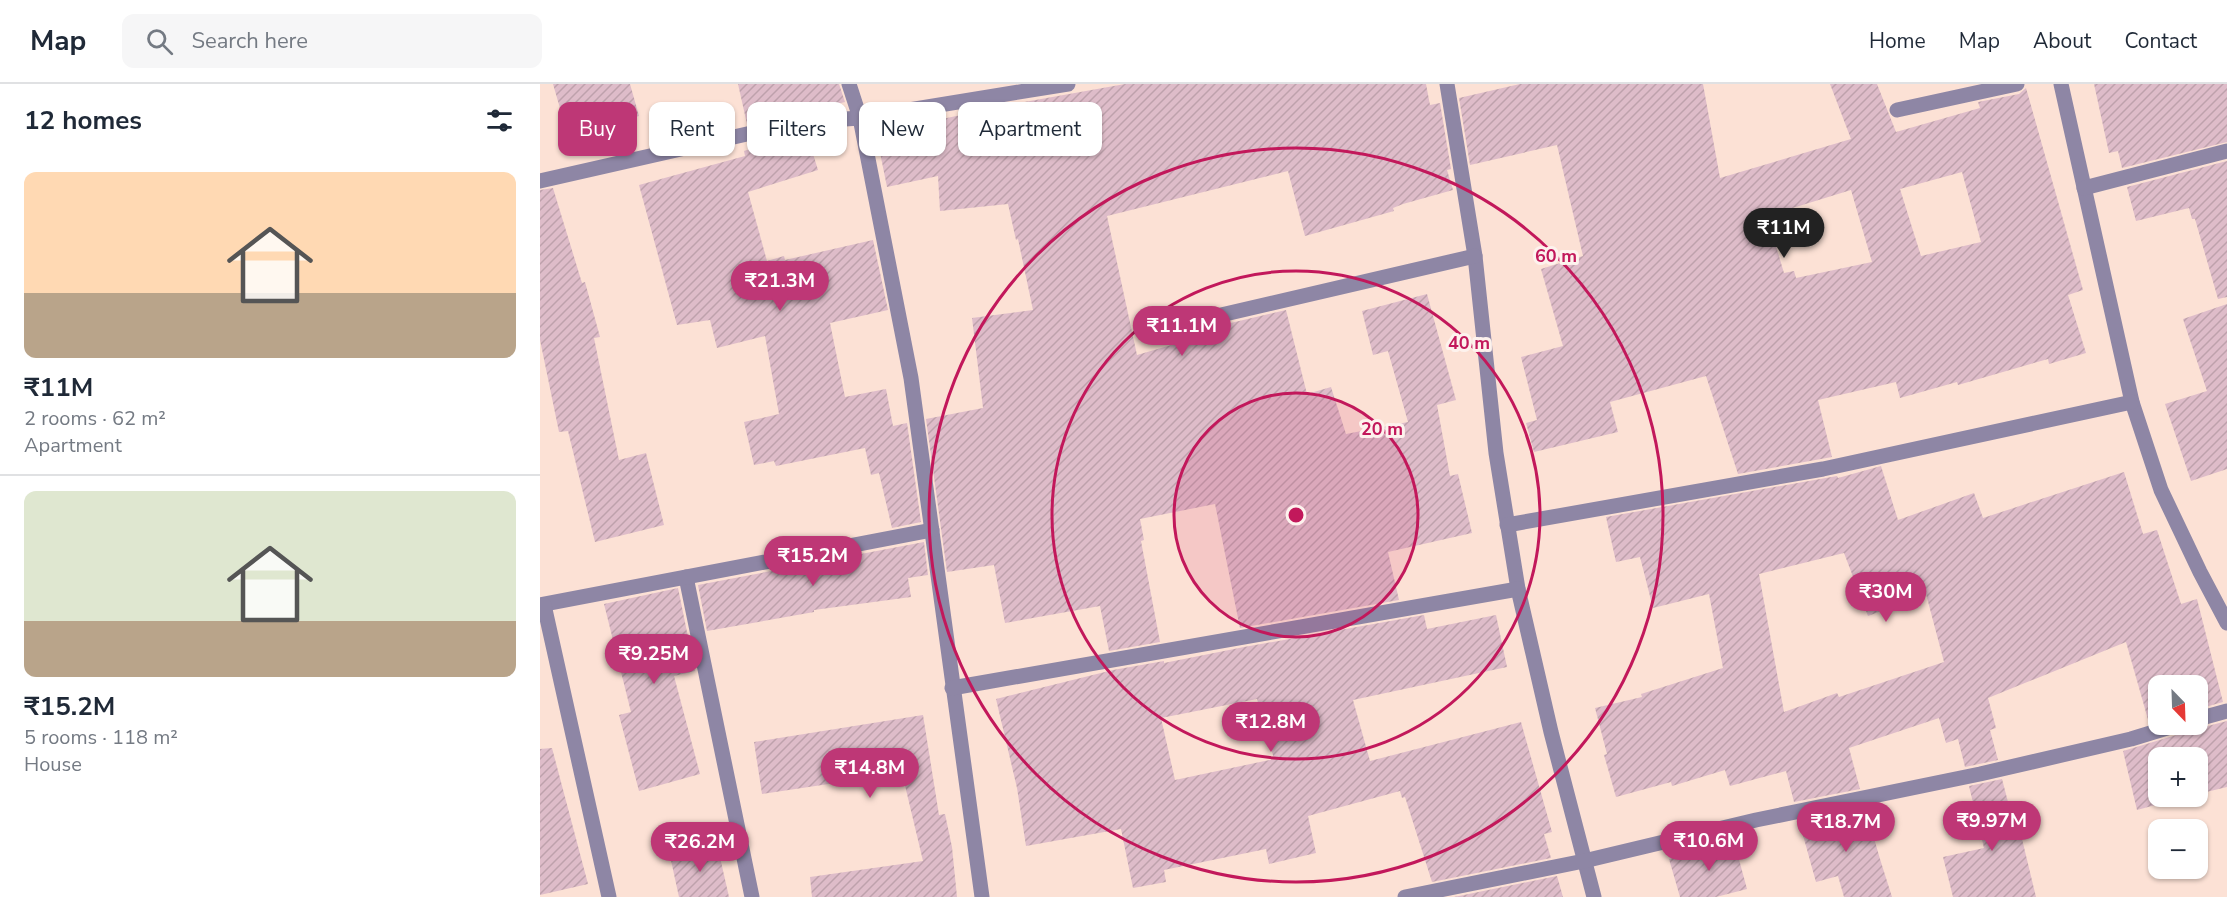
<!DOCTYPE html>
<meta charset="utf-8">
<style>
:root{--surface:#fff;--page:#f6f6f7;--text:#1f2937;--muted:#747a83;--line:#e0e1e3;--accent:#be3776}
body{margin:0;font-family:"Nunito Sans",sans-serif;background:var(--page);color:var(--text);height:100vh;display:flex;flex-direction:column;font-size:22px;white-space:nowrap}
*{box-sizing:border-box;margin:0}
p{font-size:20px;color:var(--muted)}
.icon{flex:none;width:33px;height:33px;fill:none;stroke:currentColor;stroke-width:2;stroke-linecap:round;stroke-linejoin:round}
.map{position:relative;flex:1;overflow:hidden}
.side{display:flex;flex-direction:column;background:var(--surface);width:540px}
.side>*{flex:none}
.top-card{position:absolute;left:18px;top:18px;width:570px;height:54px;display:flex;gap:12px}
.needle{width:39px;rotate:157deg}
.buttons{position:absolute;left:1608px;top:591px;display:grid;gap:12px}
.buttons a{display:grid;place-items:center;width:60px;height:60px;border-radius:12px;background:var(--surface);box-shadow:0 2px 4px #0004;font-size:30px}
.price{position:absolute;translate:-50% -51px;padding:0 14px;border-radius:21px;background:var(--accent);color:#fff;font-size:20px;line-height:39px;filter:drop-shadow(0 2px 3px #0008)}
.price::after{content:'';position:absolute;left:50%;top:36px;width:18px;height:14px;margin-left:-9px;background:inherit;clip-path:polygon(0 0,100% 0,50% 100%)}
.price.selected{background:#222;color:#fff}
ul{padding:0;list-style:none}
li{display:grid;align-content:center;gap:12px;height:318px;padding:0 24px}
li+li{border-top:2px solid var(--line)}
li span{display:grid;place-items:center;height:186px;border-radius:12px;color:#555}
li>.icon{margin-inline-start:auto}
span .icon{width:108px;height:108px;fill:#fffc;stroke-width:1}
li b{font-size:26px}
h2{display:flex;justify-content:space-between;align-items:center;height:72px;padding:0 24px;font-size:26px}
.pill{padding:0 21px;border-radius:12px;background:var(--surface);box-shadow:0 2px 4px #0004;font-size:21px;line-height:54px}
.pill.selected{background:var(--accent);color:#fff}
header{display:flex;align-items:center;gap:36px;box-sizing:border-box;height:84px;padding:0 30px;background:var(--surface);border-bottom:2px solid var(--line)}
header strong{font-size:28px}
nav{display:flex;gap:33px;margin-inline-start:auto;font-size:21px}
.search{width:420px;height:54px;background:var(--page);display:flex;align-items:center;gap:15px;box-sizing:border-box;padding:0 21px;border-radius:12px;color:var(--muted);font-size:22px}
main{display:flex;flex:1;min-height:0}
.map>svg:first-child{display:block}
.building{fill:url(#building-hatch);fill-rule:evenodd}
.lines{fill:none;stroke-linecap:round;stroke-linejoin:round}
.street{stroke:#8e86a5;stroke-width:15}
.ring{fill:none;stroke:#c2185b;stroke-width:3}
.centre{fill:#c2185b;stroke:#fdf2ed;stroke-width:3}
.ring-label{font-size:18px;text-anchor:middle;font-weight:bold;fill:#c2185b;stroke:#fdf2ed;stroke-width:6;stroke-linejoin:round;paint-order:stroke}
</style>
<header>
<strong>Map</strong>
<div class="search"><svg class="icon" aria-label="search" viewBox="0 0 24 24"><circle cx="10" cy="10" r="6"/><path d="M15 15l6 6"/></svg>Search here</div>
<nav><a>Home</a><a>Map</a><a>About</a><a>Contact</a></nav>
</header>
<main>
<section class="side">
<h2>12 homes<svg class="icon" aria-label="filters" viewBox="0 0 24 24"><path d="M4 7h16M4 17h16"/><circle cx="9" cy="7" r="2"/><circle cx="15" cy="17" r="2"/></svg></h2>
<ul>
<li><span style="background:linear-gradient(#ffd9b3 65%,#b9a48a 0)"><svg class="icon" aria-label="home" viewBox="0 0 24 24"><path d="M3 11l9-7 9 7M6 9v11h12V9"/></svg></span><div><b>₹11M</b><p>2 rooms · 62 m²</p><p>Apartment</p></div></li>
<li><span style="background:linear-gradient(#dfe7d0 70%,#b9a48a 0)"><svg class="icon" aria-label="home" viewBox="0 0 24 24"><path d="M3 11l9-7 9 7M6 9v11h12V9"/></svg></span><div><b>₹15.2M</b><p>5 rooms · 118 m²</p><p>House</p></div></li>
</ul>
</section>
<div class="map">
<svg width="1687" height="813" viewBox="0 0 1687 813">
<defs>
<pattern id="building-hatch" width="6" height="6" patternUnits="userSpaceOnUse" patternTransform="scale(1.5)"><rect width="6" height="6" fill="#debcc9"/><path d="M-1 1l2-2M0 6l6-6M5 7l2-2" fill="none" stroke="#bea1ac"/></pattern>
</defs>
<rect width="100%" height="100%" fill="#fce1d5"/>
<g class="building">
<polygon points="13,0 90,0 99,32 28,52"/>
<polygon points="198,0 299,0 305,18 207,40"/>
<polygon points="585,0 886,0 890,21 900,19 911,85 907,86 913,106 863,120 853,124 854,127 765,152 748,87 567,132 597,271 666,251 665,245 746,226 767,310 791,303 806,350 868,338 848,267 833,271 822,227 887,210 916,316 897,321 910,392 918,390 932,449 848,468 859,516 700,544 675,420 600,435 604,456 601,457 620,558 569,567 560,522 465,539 454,481 407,488 386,335 443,324 432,234 493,226 478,155 476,156 468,120 400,127 398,92 347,103 336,49 473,20"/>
<path d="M980 0H1163L1180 94 1311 55 1290 0H1337L1356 48 1440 24 1438 18 1479 10 1486 4 1543 206 1528 211 1546 269 1509 280 1508 275 1418 301 1417 298 1360 314 1356 298 1278 316 1292 373 1281 375 1198 390 1166 292 1070 318 1078 348 994 368 986 339 997 336 981 273 1023 262 1001 185 1043 172 1017 61 930 81 919 14ZM1422 88 1441 158 1381 172 1360 105ZM1311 106 1332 178 1256 194 1254 187 1244 189 1227 132Z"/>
<polygon points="1554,0 1687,0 1687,58 1582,84 1578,67 1569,69"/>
<polygon points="266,47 278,86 208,108 227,177 244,172 245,176 333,156 348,226 290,239 305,313 346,305 353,342 367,339 381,438 352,444 339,389 331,391 325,364 236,382 234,377 214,381 204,338 239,330 225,252 177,264 170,236 137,241 99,101 205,72 204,67 213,64 211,59"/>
<polygon points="1687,77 1687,213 1678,215 1655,135 1652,135 1649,124 1596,137 1587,103"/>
<polygon points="13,104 42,199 45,198 60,253 54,254 79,376 106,369 124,441 55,458 28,347 19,348 0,256 0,106"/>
<polygon points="1687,220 1687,385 1651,397 1625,320 1667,307 1643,235"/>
<path d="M1341 382 1358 436 1434 409 1443 434 1584 388 1603 450 1617 446 1641 520 1657 515 1683 618 1658 625V602H1618V636L1609 639 1586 558 1448 614 1456 644 1450 646 1458 676 1425 683 1418 655 1406 659 1399 634 1309 664 1320 705 1254 718 1246 687 1190 702 1185 686 1132 702 1131 698 1076 713 1064 671 1067 670 1055 624 1102 613 1101 610 1183 584 1169 510 1113 524 1100 473 1076 478 1066 433 1297 392 1298 394ZM1304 469 1328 532 1386 510 1404 578 1299 613 1297 609 1244 628 1219 490Z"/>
<polygon points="384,458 388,491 368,494 371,513 274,526 274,528 167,547 158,501"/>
<polygon points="138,504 155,587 134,592 160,690 99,707 79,631 91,628 64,520"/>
<path d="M884 531 887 545 956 531 967 583 813 616 830 677 981 638 1012 748 1004 750 1011 774 892 798 865 713 862 714 860 707 768 732 776 769 729 780 726 765 624 786 626 798 593 804 581 745 486 762 477 704 456 615 573 586 624 577V579L704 563ZM717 615 734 675 635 696 621 634Z"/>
<polygon points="383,631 399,731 405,730 412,763 417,813 272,813 270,793 383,777 362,689 222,710 214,658"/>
<polygon points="1687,637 1687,703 1658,710 1658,674 1618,674 1618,712 1649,712 1597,726 1583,667 1643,649 1647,646 1650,640 1660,644"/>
<polygon points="12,664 48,800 0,811 0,665"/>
<polygon points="1462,695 1478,756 1482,755 1496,813 1413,813 1403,773 1444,764 1429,702"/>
<polygon points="1325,723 1340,775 1352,813 1304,813 1298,792 1276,798 1259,737"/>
<polygon points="1194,757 1207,805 1176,813 1140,813 1129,775"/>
<polygon points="177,760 189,813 139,813 130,772"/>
<polygon points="1017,792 1023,813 914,813"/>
</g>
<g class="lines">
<g class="street">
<polyline points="309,0 320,34 371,294 442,813"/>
<polyline points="907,0 935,172 956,369 978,505 1011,648 1054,813"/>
<polyline points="1521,0 1592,318 1621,406 1660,488 1687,539"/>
<polyline points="1357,26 1477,0"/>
<polyline points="0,97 260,38 320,34 528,0"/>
<polyline points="1544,104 1687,67"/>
<polyline points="612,247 935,172"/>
<polyline points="967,441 1283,385 1592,318"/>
<polyline points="146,493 212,813"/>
<polyline points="0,521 392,446"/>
<polyline points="4,521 69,813"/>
<polyline points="412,604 978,505"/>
<polyline points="1658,635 1687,627"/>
<polyline points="865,813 1044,777 1216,736 1440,690 1591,655 1640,640"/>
</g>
</g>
<circle cx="756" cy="431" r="122" fill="#c2185b" fill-opacity=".12"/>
<g class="ring">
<circle cx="756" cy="431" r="122"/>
<circle cx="756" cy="431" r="244"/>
<circle cx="756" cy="431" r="367"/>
</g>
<circle cx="756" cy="431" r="9" class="centre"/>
<g class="ring-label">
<text x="1016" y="178">60 m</text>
<text x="929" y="265">40 m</text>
<text x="842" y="351">20 m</text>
</g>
</svg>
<div class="buttons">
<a><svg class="needle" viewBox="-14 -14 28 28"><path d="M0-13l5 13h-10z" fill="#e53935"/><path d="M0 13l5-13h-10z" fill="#747a83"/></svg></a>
<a>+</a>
<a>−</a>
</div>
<b class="price selected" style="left:1244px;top:175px">₹11M</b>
<b class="price" style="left:240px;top:228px">₹21.3M</b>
<b class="price" style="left:642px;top:273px">₹11.1M</b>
<b class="price" style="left:273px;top:503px">₹15.2M</b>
<b class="price" style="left:1346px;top:539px">₹30M</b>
<b class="price" style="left:114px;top:601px">₹9.25M</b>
<b class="price" style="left:731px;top:669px">₹12.8M</b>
<b class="price" style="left:330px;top:715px">₹14.8M</b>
<b class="price" style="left:1452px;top:768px">₹9.97M</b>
<b class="price" style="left:1306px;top:769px">₹18.7M</b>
<b class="price" style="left:1169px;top:788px">₹10.6M</b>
<b class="price" style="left:160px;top:789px">₹26.2M</b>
<div class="top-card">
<a class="pill selected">Buy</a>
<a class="pill">Rent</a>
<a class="pill">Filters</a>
<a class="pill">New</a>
<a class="pill">Apartment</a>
</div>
</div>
</main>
